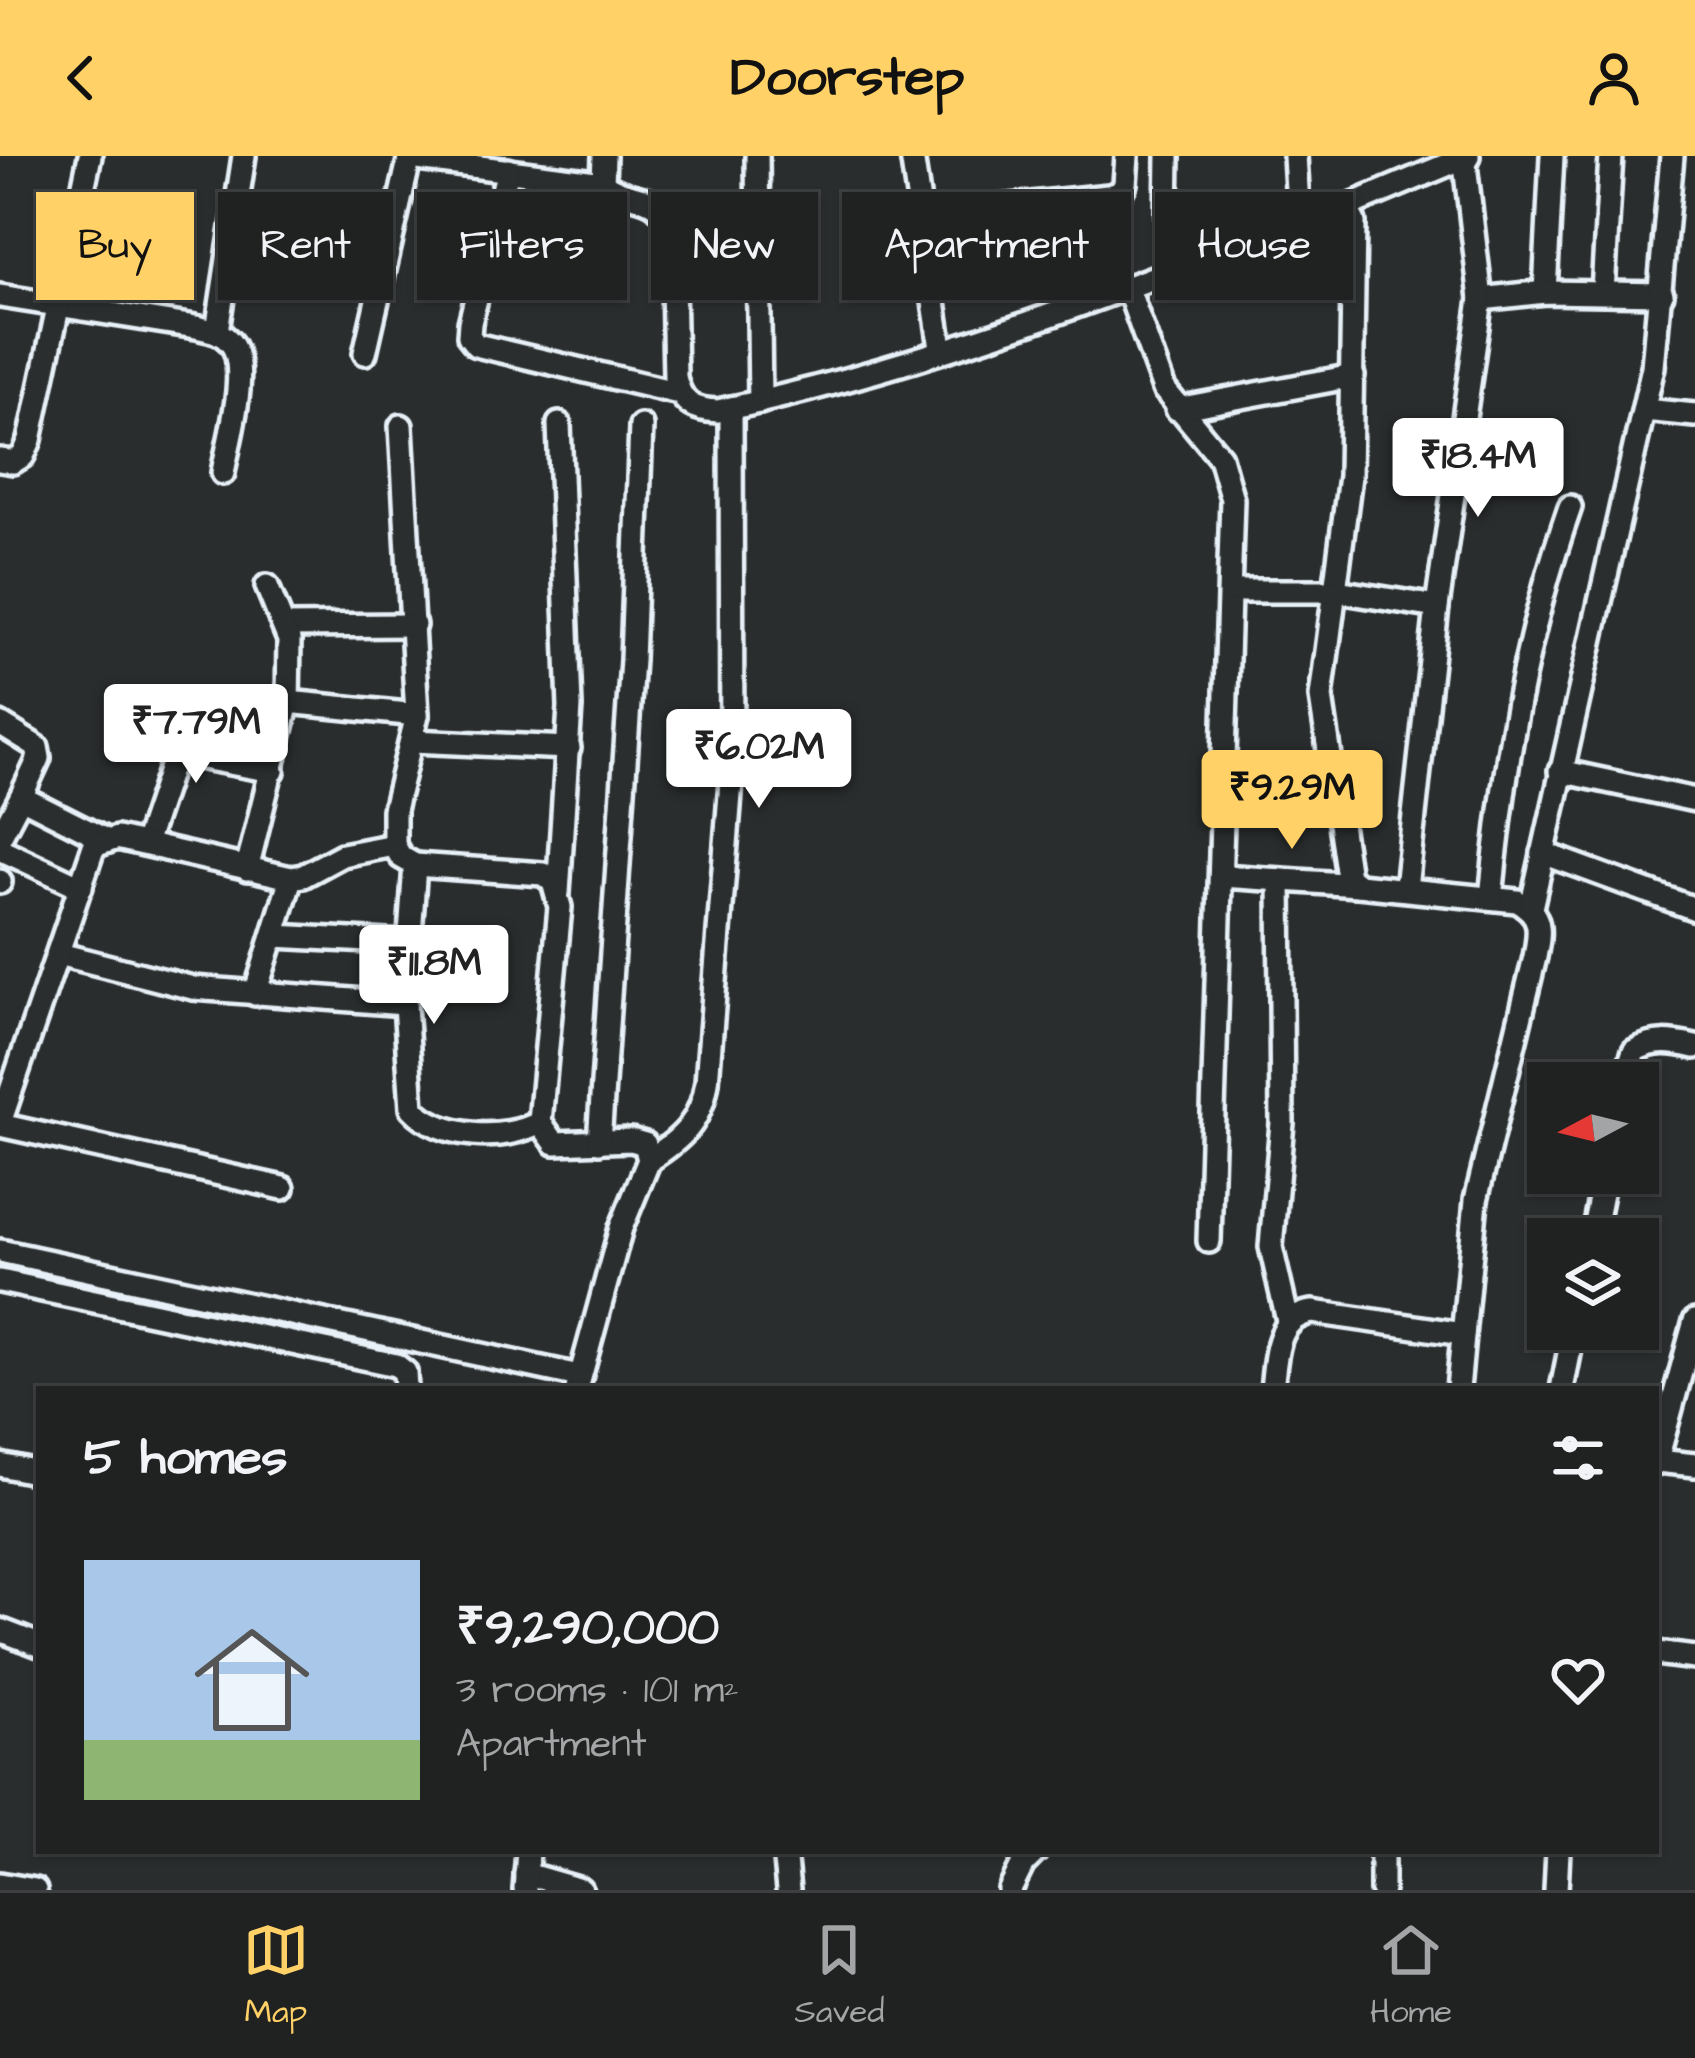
<!DOCTYPE html>
<meta charset="utf-8">
<style>
:root{--surface:#202222;--page:#282a2a;--text:#f1f3f6;--muted:#a2a4a5;--line:#3d3f40;--accent:#ffd166}
body{margin:0;font-family:"Architects Daughter",sans-serif;background:var(--page);color:var(--text);height:100vh;display:flex;flex-direction:column;font-size:45px;white-space:nowrap}
*{box-sizing:border-box;margin:0}
p{font-size:39px;color:var(--muted)}
.icon{flex:none;width:66px;height:66px;fill:none;stroke:currentColor;stroke-width:2;stroke-linecap:round;stroke-linejoin:round}
.map{position:relative;flex:1;overflow:hidden}
.drawer{position:absolute;left:36px;top:1230px;width:1623px;height:468px;display:flex;flex-direction:column;background:var(--surface);border-radius:0px;box-shadow:0 3px 9px #0004,0 0 0 3px var(--line)}
.drawer>*{flex:none}
.guide{position:absolute;left:36px;top:36px;width:1623px;height:108px;display:flex;gap:24px}
.needle{width:78px;rotate:263deg}
.controls{position:absolute;left:1527px;top:906px;display:grid;gap:24px}
.controls a{display:grid;place-items:center;width:132px;height:132px;border-radius:0px;background:var(--surface);box-shadow:0 3px 9px #0004,0 0 0 3px var(--line);font-size:60px}
.price{position:absolute;translate:-50% -102px;padding:0 27px;border-radius:12px;background:#fff;color:#222;font-size:39px;line-height:78px;filter:drop-shadow(0 3px 6px #0008)}
.price::after{content:'';position:absolute;left:50%;top:72px;width:36px;height:27px;margin-left:-18px;background:inherit;clip-path:polygon(0 0,100% 0,50% 100%)}
.price.selected{background:var(--accent);color:#111}
ul{padding:0;list-style:none}
li{display:flex;align-items:center;gap:36px;height:300px;padding:0 48px}
li span{display:grid;place-items:center;flex:none;width:336px;height:240px;border-radius:0px;color:#555}
li>.icon{margin-inline-start:auto}
span .icon{width:144px;height:144px;fill:#fffc;stroke-width:1}
li b{font-size:51px}
h2{display:flex;justify-content:space-between;align-items:center;height:144px;padding:0 48px;font-size:51px}
.chip{padding:0 42px;border-radius:0px;background:var(--surface);box-shadow:0 3px 9px #0004,0 0 0 3px var(--line);font-size:42px;line-height:108px}
.chip.selected{background:var(--accent);color:#111}
header{display:flex;justify-content:space-between;align-items:center;height:156px;padding:0 48px;background:var(--accent);color:#111;font-size:54px;font-weight:700}
.tabs{display:flex;justify-content:space-around;align-items:center;height:168px;border-top:3px solid var(--line);background:var(--surface);font-size:33px;color:var(--muted)}
.tabs a{display:grid;justify-items:center;gap:6px}
.tabs .selected{color:var(--accent)}
.map>svg:first-child{display:block}
.lines{fill:none;stroke-linecap:round;stroke-linejoin:round}
.minor-casing{stroke:#e8f1f8;stroke-width:30}
.minor{stroke:#2a2d2e;stroke-width:21}
</style>
<header><svg class="icon" aria-label="back" viewBox="0 0 24 24"><path d="M15 5l-7 7 7 7"/></svg>Doorstep<svg class="icon" aria-label="person" viewBox="0 0 24 24"><circle cx="12" cy="8" r="4"/><path d="M4 21q1-7 8-7t8 7"/></svg></header>
<div class="map">
<svg width="1695" height="1734" viewBox="0 0 1695 1734">
<rect width="100%" height="100%" fill="#2a2d2e"/>
<filter id="ink" filterUnits="userSpaceOnUse"><feTurbulence type="fractalNoise" baseFrequency=".00833" numOctaves="2"/><feDisplacementMap in="SourceGraphic" scale="24" xChannelSelector="R" yChannelSelector="G"/><feConvolveMatrix kernelMatrix="1 2 1 2 8 2 1 2 1" color-interpolation-filters="sRGB"/></filter>
<g filter="url(#ink)">
<g class="lines">
<defs>
<g id="minor">
<path d="M604 0 603 27C633 50 657 30 672 77L675 221C681 247 692 254 718 255 922 212 1120 136 1314 60"/>
<polyline points="757,0 760,246"/>
<polyline points="912,0 941,192"/>
<polyline points="1168,0 1167,59 1175,114"/>
<path d="M1295 0 1298 50 1304 58C1320 61 1331 49 1346 51L1354 66 1350 320 1321 541 1348 721 1358 729 1517 745C1543 758 1540 775 1535 801L1476 1044 1458 1233"/>
<polyline points="410,2 603,27"/>
<polyline points="508,14 470,167 469,180 476,189 679,237"/>
<polyline points="1346,51 1468,0"/>
<polyline points="921,59 1109,40 1120,37 1125,28 1127,0"/>
<polyline points="1128,133 1164,233 1220,301 1232,343 1209,1085"/>
<polyline points="1545,136 1552,0"/>
<polyline points="1603,136 1611,0"/>
<path d="M0 140 196 171C209 174 221 175 230 186 251 210 228 286 223 317"/>
<polyline points="1481,143 1545,136 1662,138"/>
<polyline points="217,175 244,0"/>
<polyline points="365,197 410,0"/>
<polyline points="1177,253 1353,220"/>
<polyline points="1644,254 1695,259"/>
<polyline points="401,270 417,559 394,654 394,689 401,701 415,709 543,718 553,726 560,751 540,966 555,987 631,984 645,988 649,1004 621,1072 577,1233"/>
<polyline points="0,304 13,306 23,300 30,284 90,0"/>
<polyline points="1231,435 1337,435 1437,451"/>
<polyline points="284,470 414,469"/>
<polyline points="288,546 417,559"/>
<polyline points="0,568 37,591 39,602 21,641"/>
<polyline points="412,585 569,592"/>
<polyline points="1560,615 1695,644"/>
<polyline points="0,681 21,641 106,684"/>
<polyline points="145,688 174,602 192,600 273,615"/>
<polyline points="0,693 81,731"/>
<polyline points="1543,697 1695,753"/>
<path d="M415 709 405 848 412 952C440 983 505 986 540 966"/>
<polyline points="247,713 288,546 289,484 267,430"/>
<polyline points="1222,720 1358,729"/>
<polyline points="1280,724 1282,967 1271,1091 1288,1165"/>
<polyline points="0,725 0,726"/>
<polyline points="1406,732 1437,451 1481,143 1464,0"/>
<polyline points="558,737 570,551 559,268"/>
<path d="M1491 742C1504 608 1525 478 1570 351"/>
<polyline points="1531,752 1653,211 1672,0"/>
<polyline points="275,780 407,787"/>
<polyline points="59,798 193,832 405,848"/>
<polyline points="255,838 291,722"/>
<path d="M1623 927 1634 895C1655 883 1673 886 1695 891"/>
<polyline points="0,967 94,690 117,682 291,722 303,720 342,699 394,689"/>
<polyline points="0,969 283,1032"/>
<polyline points="599,986 632,504 641,270"/>
<path d="M649 1004C682 983 701 966 707 926L732 613 731 252"/>
<polyline points="1592,1083 1605,1017"/>
<polyline points="0,1095 579,1220"/>
<polyline points="0,1125 396,1209 405,1216 406,1233"/>
<path d="M1272 1233C1276 1202 1275 1160 1313 1156L1463 1178"/>
<polyline points="1562,1233 1574,1173"/>
<polyline points="1657,1305 1695,1309"/>
<polyline points="1656,1307 1695,1165"/>
<polyline points="0,1309 39,1317"/>
<polyline points="0,1474 39,1489"/>
<polyline points="1656,1497 1695,1502"/>
<polyline points="784,1695 788,1734"/>
<polyline points="1382,1695 1382,1734"/>
<polyline points="526,1718 581,1734"/>
<polyline points="0,1728 35,1734"/>
<polyline points="525,1734 528,1695"/>
<polyline points="1010,1734 1023,1708 1036,1695"/>
<polyline points="1556,1734 1558,1695"/>
</g>
</defs>
<use href="#minor" class="minor-casing"/>
<use href="#minor" class="minor"/>
</g>
</g>
</svg>
<div class="controls">
<a><svg class="needle" viewBox="-14 -14 28 28"><path d="M0-13l5 13h-10z" fill="#e53935"/><path d="M0 13l5-13h-10z" fill="#a2a4a5"/></svg></a>
<a><svg class="icon" aria-label="layers" viewBox="0 0 24 24"><path d="M12 4l9 5-9 5-9-5zM3 14l9 5 9-5"/></svg></a>
</div>
<b class="price" style="left:1478px;top:364px">₹18.4M</b>
<b class="price" style="left:196px;top:630px">₹7.79M</b>
<b class="price" style="left:759px;top:655px">₹6.02M</b>
<b class="price selected" style="left:1292px;top:696px">₹9.29M</b>
<b class="price" style="left:434px;top:871px">₹11.8M</b>
<div class="guide">
<a class="chip selected">Buy</a>
<a class="chip">Rent</a>
<a class="chip">Filters</a>
<a class="chip">New</a>
<a class="chip">Apartment</a>
<a class="chip">House</a>
</div>
<section class="drawer">
<h2>5 homes<svg class="icon" aria-label="filters" viewBox="0 0 24 24"><path d="M4 7h16M4 17h16"/><circle cx="9" cy="7" r="2"/><circle cx="15" cy="17" r="2"/></svg></h2>
<ul>
<li><span style="background:linear-gradient(#a9c7e8 75%,#8fb573 0)"><svg class="icon" aria-label="home" viewBox="0 0 24 24"><path d="M3 11l9-7 9 7M6 9v11h12V9"/></svg></span><div><b>₹9,290,000</b><p>3 rooms · 101 m²</p><p>Apartment</p></div><svg class="icon" aria-label="heart" viewBox="0 0 24 24"><path d="M12 20l-8-8c-3-5 5-10 8-4 3-6 11-1 8 4z"/></svg></li>
</ul>
</section>
</div>
<nav class="tabs">
<a class="selected"><svg class="icon" aria-label="map" viewBox="0 0 24 24"><path d="M3 6l6-2 6 2 6-2v14l-6 2-6-2-6 2zM9 4v14M15 6v14"/></svg>Map</a>
<a><svg class="icon" aria-label="saved" viewBox="0 0 24 24"><path d="M7 4h10v16l-5-4-5 4z"/></svg>Saved</a>
<a><svg class="icon" aria-label="home" viewBox="0 0 24 24"><path d="M3 11l9-7 9 7M6 9v11h12V9"/></svg>Home</a>
</nav>
